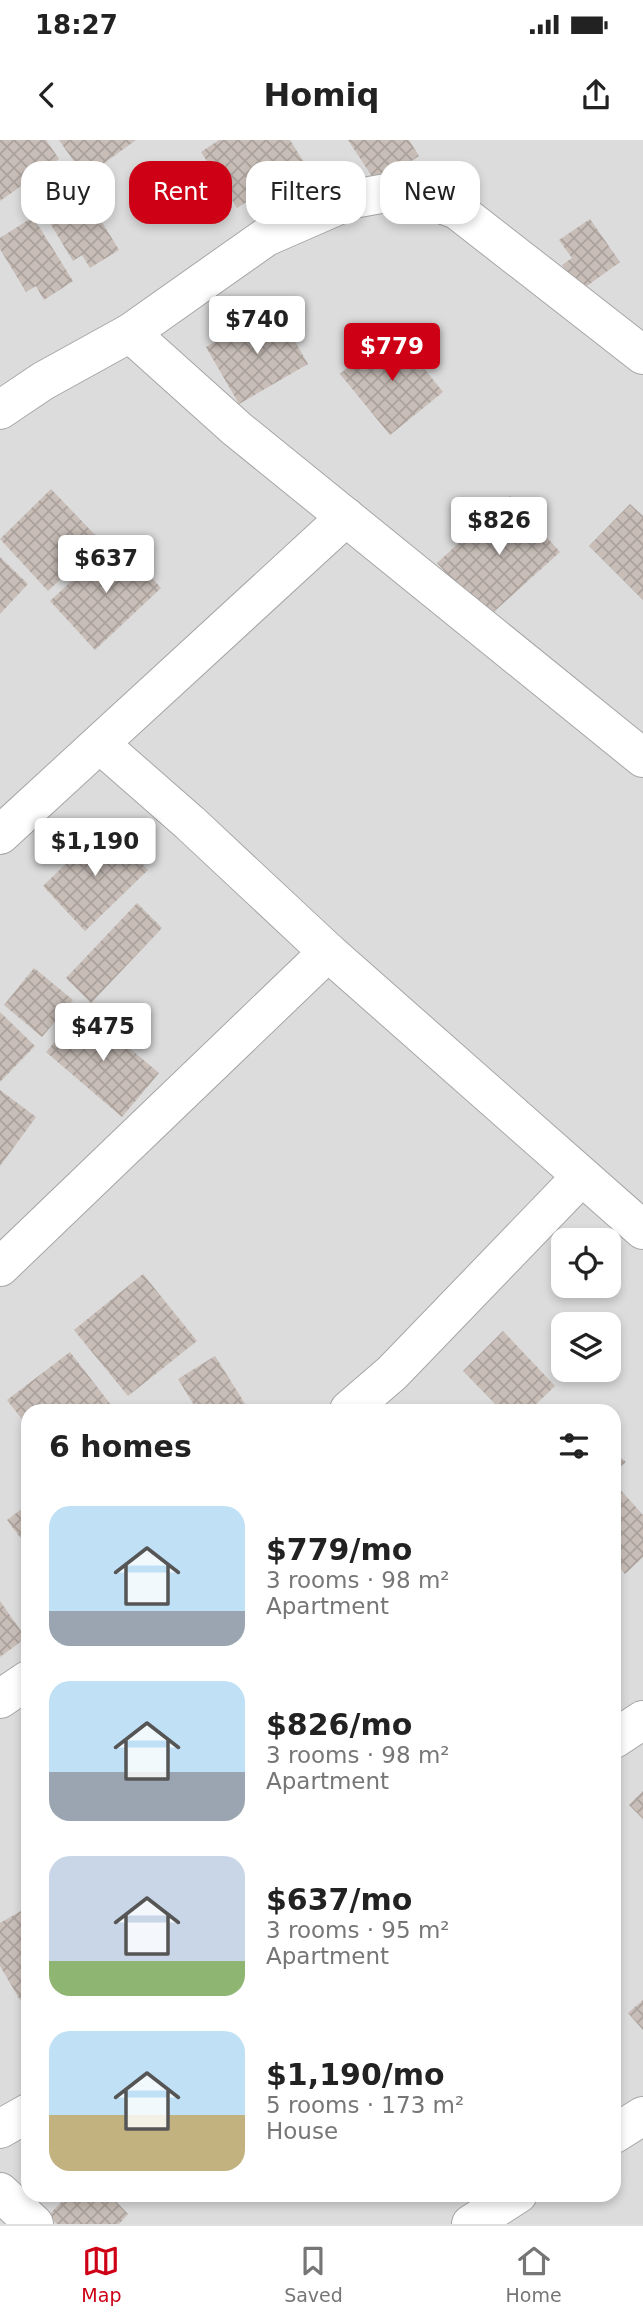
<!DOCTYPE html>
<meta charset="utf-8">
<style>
:root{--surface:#fff;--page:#f6f6f6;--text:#222;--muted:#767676;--line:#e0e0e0;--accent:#ce0016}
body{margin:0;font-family:"DejaVu Sans",sans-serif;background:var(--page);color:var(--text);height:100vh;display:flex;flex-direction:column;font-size:26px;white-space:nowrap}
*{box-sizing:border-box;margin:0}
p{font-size:23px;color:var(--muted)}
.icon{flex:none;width:38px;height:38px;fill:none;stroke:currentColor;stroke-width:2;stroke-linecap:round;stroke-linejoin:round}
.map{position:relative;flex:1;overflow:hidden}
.sheet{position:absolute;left:21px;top:1264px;width:600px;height:798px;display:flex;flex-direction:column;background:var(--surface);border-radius:21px;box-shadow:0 4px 10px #0003}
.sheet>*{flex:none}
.banner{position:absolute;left:21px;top:21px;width:602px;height:63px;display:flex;gap:14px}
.controls{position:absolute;left:551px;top:1088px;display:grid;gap:14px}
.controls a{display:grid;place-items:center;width:70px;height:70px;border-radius:14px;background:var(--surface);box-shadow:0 4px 10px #0003;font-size:35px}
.price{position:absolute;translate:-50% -60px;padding:0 16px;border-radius:7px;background:#fff;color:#222;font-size:23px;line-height:46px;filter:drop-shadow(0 2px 4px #0008)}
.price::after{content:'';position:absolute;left:50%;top:42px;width:21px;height:16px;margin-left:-10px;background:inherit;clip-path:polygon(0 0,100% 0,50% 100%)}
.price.on{background:var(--accent);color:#fff}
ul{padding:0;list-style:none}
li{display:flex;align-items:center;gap:21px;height:175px;padding:0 28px}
li span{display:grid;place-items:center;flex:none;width:196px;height:140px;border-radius:21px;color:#555}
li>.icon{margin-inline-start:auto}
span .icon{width:84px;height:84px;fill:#fffc;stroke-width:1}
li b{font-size:30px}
h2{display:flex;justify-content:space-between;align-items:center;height:84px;padding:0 28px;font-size:30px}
.chip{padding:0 24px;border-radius:21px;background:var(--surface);box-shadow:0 4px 10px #0003;font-size:24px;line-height:63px}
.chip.on{background:var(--accent);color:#fff}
.status{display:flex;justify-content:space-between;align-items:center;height:49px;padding:0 35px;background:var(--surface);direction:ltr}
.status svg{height:19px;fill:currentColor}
header{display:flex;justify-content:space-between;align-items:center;height:91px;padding:0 28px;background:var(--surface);font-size:32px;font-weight:700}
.menu{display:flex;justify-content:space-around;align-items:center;height:98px;border-top:2px solid var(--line);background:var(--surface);font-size:19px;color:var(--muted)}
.menu a{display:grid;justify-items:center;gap:4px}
.menu .on{color:var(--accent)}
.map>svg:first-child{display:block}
.residential{fill:#dddcdc;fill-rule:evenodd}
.building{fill:url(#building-cross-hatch)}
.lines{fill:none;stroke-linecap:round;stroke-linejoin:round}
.minor-casing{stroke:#a6a6a6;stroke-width:40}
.minor{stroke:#fff;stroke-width:38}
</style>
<div class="status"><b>18:27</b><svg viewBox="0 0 49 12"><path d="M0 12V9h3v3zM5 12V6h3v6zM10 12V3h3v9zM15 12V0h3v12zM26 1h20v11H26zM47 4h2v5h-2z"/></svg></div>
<header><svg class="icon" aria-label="back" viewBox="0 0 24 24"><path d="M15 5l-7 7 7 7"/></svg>Homiq<svg class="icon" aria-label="share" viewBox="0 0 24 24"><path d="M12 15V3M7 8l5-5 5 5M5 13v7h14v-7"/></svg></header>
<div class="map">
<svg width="643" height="2084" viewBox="0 0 643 2084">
<defs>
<pattern id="building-cross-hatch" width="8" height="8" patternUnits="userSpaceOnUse" patternTransform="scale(1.75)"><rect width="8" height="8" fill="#c8bdb7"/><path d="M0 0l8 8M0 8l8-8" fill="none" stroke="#aba29d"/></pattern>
</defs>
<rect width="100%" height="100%" fill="#f0ebe5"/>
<path class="residential" d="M0 0H643V2084H0ZM564 1101H609V1146H564ZM564 1185H609V1230H564ZM28 1270H614V2054H28Z"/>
<g class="building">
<polygon points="0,0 46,0 59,19 0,61"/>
<polygon points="59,0 136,0 85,37"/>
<polygon points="219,0 290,0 305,24 237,68 201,12"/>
<polygon points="348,0 409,0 419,16 377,44"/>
<polygon points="80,46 119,110 90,128 82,115 73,121 42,70"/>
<polygon points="33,77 73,141 44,160 36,146 26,152 0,109 0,98"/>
<polygon points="590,79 620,122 580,151 562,125 572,118 559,100"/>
<polygon points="275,167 308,224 239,264 206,207"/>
<polygon points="393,190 443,252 390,295 340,234"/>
<polygon points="51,349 101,401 48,451 0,399"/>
<polygon points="510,356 560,412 487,478 437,423"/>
<polygon points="630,364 643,376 643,460 589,406"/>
<polygon points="117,399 161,448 95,510 50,461"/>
<polygon points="0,417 28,444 0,474"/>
<polygon points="105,686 148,730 85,791 43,746"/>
<polygon points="137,763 162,788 91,863 66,838"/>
<polygon points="34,828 73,860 42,897 4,865"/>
<polygon points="83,869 159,933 122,977 46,912"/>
<polygon points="0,872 35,906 0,942"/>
<polygon points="0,950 36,977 0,1026"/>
<polygon points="143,1134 197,1201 128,1256 74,1190"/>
<polygon points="503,1191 555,1246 530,1270 501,1270 463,1231"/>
<polygon points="70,1212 115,1270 28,1270 28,1287 7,1260"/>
<polygon points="215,1216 249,1270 197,1270 178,1239"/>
<polygon points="614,1311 626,1322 614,1333"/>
<polygon points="618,1347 643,1375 643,1417 625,1434 614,1421 614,1351"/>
<polygon points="28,1364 28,1408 7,1380"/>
<polygon points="0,1461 26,1498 0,1517"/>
<polygon points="643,1651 643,1679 629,1665"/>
<polygon points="28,1767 28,1855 20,1860 0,1826 0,1783"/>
<polygon points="643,1860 643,1890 628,1873"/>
<polygon points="69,2054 109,2054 128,2074 119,2084 57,2084 48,2076"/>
</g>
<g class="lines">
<defs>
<g id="minor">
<polyline points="130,193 237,289 643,618"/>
<polyline points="0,270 43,241 130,193 266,97 353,59 403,50 457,70 643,215"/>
<polyline points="101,605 190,683 328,812 643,1090"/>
<polyline points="0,695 346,377"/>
<polyline points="0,1127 328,812"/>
<polyline points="349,1270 392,1233 581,1037"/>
<polyline points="0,1559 28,1540"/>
<polyline points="614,1599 643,1580"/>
<polyline points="0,1989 28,1973"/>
<polyline points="614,1994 643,1976"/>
<polyline points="0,2052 34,2084"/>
<polyline points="471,2084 518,2054"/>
</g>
</defs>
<use href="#minor" class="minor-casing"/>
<use href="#minor" class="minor"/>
</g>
</svg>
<div class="controls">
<a><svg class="icon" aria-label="locate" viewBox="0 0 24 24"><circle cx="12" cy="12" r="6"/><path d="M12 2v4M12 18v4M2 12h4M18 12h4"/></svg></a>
<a><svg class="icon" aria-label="layers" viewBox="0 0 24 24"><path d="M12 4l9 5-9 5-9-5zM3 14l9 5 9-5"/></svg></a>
</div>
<b class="price" style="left:257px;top:216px">$740</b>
<b class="price on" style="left:392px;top:243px">$779</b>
<b class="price" style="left:499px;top:417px">$826</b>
<b class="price" style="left:106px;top:455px">$637</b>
<b class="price" style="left:95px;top:738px">$1,190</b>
<b class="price" style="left:103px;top:923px">$475</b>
<div class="banner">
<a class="chip">Buy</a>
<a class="chip on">Rent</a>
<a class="chip">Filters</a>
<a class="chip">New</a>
</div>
<section class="sheet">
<h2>6 homes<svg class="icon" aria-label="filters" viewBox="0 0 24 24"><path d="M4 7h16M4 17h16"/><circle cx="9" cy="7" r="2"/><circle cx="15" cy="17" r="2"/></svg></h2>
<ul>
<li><span style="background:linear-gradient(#bfe0f5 75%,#9aa5b1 0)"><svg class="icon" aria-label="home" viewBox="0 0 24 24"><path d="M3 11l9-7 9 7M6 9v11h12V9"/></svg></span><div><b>$779/mo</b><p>3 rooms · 98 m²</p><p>Apartment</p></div></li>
<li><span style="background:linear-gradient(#bfe0f5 65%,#9aa5b1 0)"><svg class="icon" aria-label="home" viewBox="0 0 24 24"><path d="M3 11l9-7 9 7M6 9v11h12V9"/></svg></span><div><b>$826/mo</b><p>3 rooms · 98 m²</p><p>Apartment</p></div></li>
<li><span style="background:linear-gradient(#c9d6e8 75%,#8fb573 0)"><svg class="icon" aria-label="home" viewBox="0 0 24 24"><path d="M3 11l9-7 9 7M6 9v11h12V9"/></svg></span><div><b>$637/mo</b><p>3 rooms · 95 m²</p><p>Apartment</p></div></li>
<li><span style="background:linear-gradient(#bfe0f5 60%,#c2b280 0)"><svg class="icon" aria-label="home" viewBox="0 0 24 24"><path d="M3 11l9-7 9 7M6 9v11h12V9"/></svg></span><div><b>$1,190/mo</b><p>5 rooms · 173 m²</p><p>House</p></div></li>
</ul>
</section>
</div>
<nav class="menu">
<a class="on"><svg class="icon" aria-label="map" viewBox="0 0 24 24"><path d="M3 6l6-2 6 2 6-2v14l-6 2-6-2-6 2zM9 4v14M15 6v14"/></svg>Map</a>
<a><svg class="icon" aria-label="saved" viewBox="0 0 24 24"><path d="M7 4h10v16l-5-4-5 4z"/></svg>Saved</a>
<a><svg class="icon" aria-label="home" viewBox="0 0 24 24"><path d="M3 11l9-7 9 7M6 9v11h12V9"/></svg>Home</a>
</nav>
